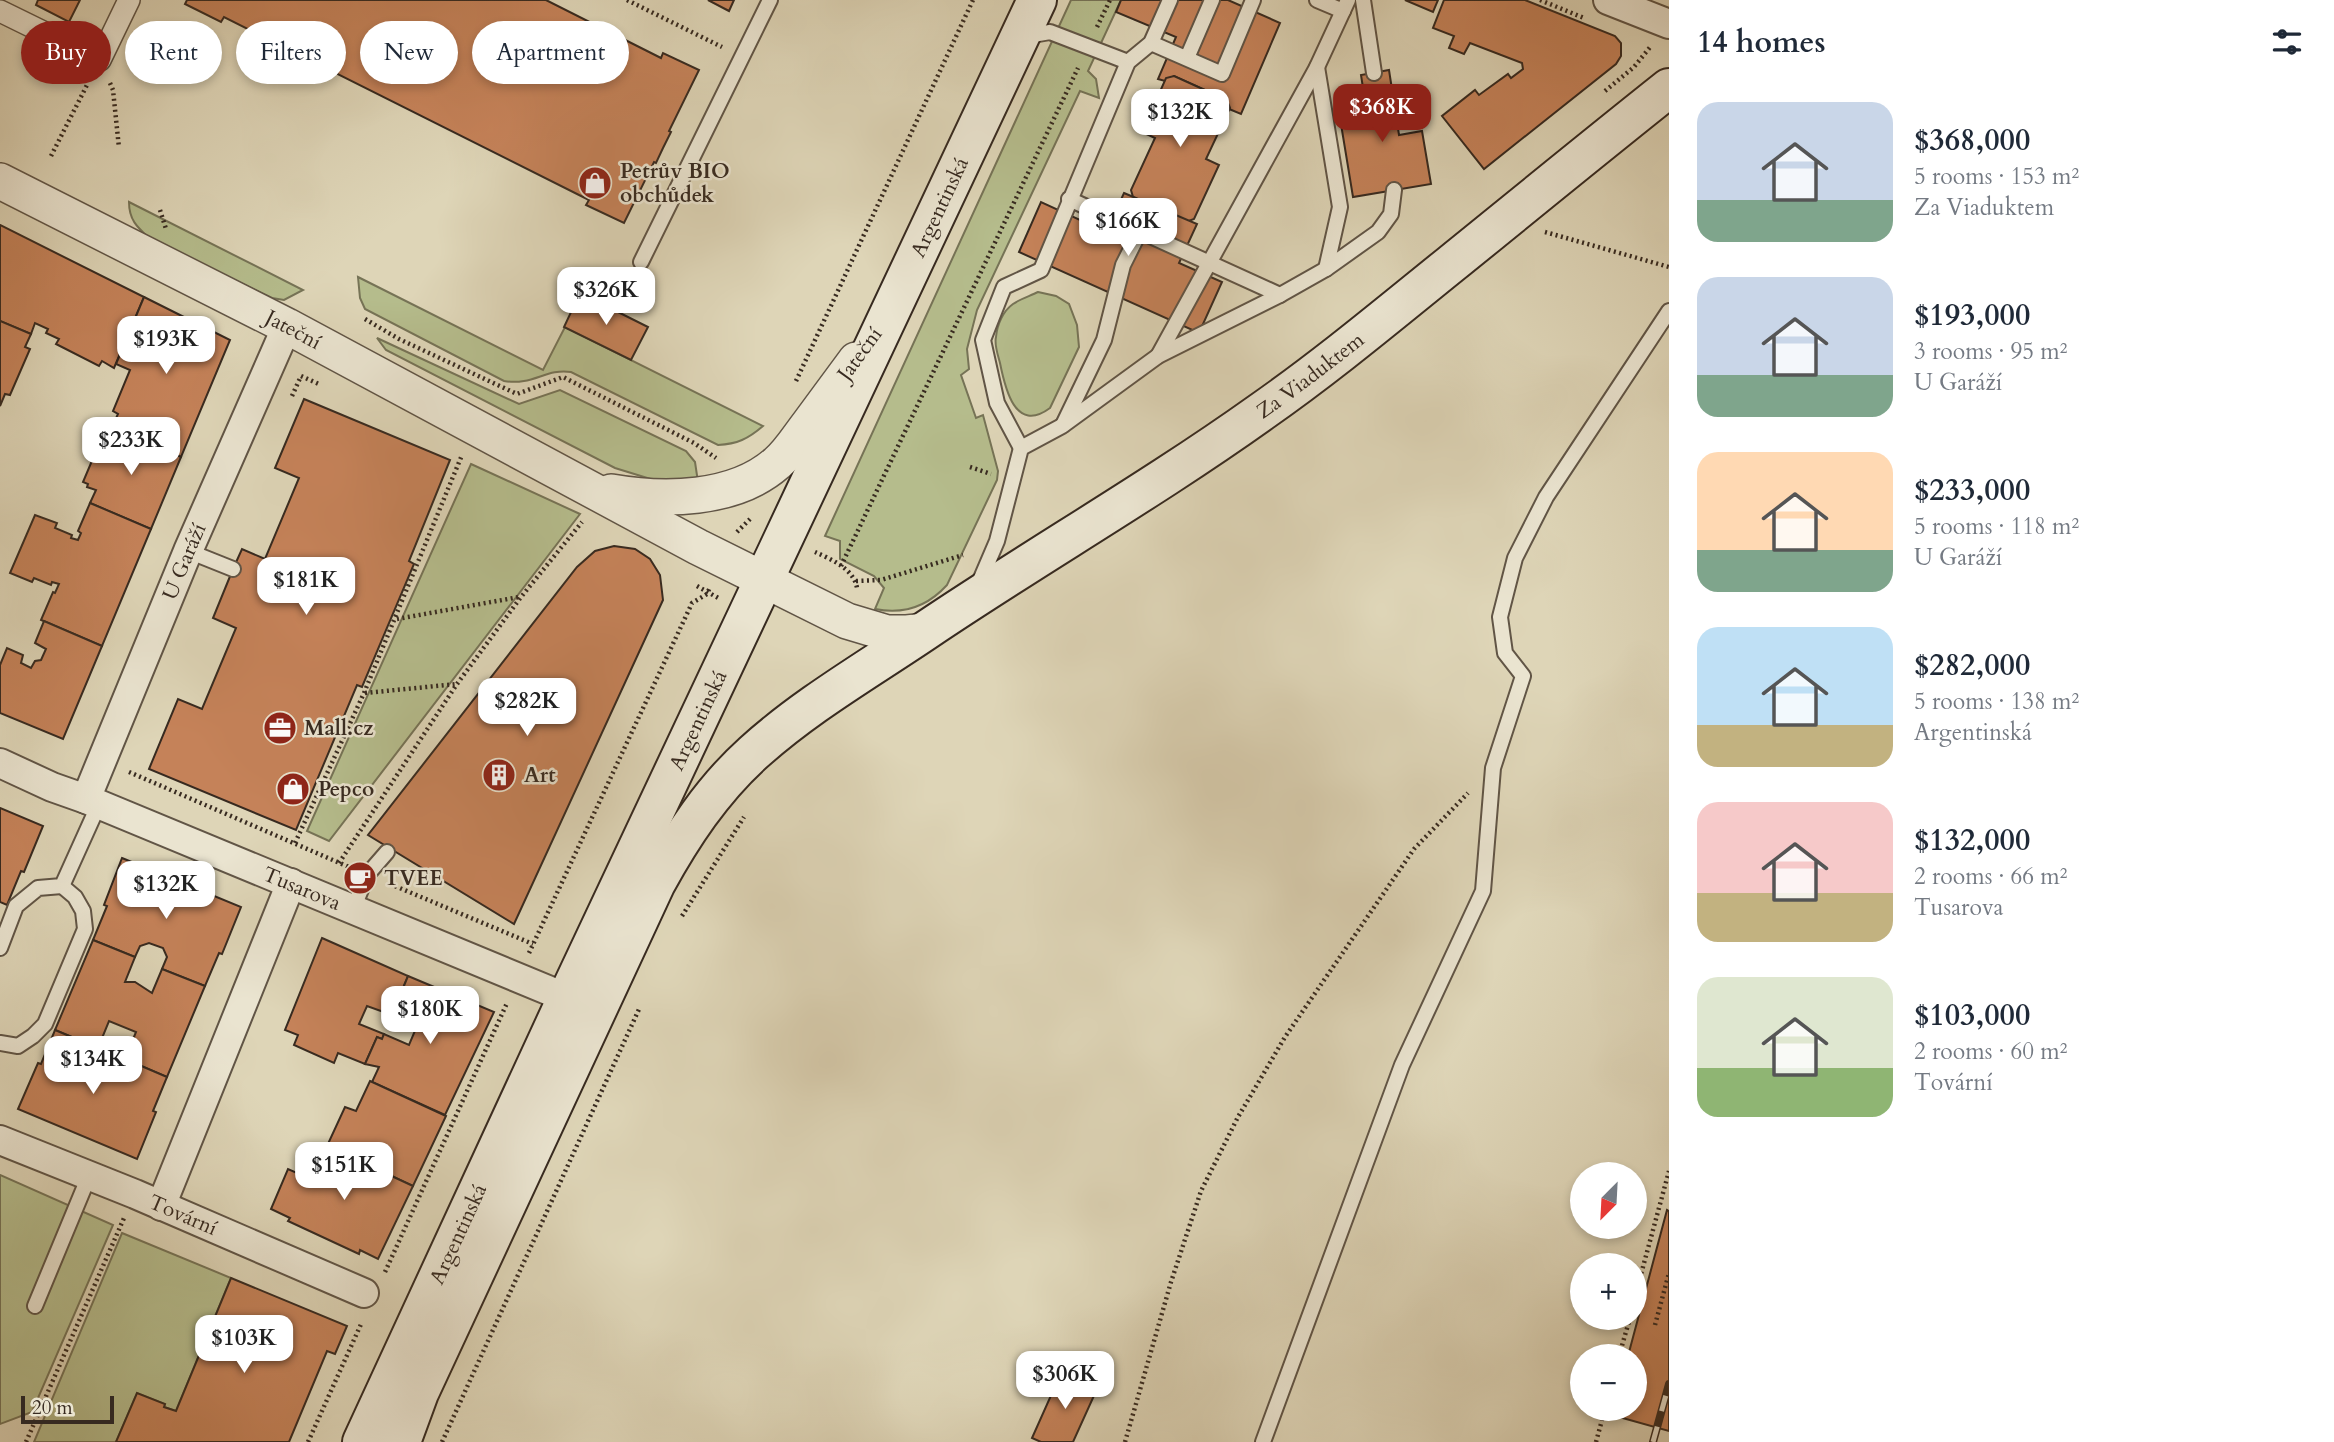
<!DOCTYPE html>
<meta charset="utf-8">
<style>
:root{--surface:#fff;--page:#f2f2f3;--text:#1f2937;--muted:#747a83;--accent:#8f2418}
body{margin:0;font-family:Cardo,serif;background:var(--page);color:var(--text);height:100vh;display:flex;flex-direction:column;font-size:26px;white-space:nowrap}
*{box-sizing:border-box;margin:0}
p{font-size:23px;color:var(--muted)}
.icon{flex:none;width:38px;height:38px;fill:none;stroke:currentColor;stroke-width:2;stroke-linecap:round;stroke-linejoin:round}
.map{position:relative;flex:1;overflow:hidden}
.panel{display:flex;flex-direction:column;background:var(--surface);width:665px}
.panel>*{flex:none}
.hud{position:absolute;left:21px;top:21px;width:665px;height:63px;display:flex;gap:14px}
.needle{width:46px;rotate:204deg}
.controls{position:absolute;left:1570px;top:1162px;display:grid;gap:14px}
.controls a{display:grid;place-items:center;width:77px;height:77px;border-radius:50%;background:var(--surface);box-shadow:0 4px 10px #0003;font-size:35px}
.scale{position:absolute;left:21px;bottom:18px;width:93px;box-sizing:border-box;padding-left:7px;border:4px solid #372a20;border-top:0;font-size:19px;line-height:24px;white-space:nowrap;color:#372a20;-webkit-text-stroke:5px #eae4d0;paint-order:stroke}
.price{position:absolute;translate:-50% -60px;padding:0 16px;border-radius:14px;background:#fff;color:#222;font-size:23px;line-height:46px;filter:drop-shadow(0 2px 4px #0008)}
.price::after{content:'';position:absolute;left:50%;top:42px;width:21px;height:16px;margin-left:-10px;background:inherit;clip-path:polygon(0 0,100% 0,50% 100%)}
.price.current{background:var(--accent);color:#fff}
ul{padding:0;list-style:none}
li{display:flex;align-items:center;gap:21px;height:175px;padding:0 28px}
li span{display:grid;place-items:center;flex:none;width:196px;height:140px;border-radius:21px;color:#555}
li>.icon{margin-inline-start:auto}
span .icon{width:84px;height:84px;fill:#fffc;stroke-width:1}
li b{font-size:30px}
h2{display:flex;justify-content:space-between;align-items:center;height:84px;padding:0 28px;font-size:30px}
.pill{padding:0 24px;border-radius:32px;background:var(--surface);box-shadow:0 4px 10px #0003;font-size:24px;line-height:63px}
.pill.current{background:var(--accent);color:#fff}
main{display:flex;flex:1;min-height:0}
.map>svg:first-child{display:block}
.green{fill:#b5bc8c;stroke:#767356;stroke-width:2}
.building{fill:#c58259;stroke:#372a20;stroke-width:2}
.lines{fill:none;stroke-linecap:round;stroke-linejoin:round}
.service-casing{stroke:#615546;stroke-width:18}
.pedestrian-casing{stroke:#615546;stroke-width:24}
.minor-casing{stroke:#615546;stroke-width:32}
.tertiary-casing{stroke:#615546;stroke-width:38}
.secondary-casing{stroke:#372a20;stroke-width:42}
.path{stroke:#372a20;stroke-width:4.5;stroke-dasharray:2 3.5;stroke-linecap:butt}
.service{stroke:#eae4d0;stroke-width:14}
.pedestrian{stroke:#eae4d0;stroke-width:21}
.minor{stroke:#eae4d0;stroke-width:28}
.tertiary{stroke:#eae4d0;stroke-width:35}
.secondary{stroke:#eae4d0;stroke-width:38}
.rail-casing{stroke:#372a20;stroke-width:8}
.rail{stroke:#eae4d0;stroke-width:5;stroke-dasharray:16;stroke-linecap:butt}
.labels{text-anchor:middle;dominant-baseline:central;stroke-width:5;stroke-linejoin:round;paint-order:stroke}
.poi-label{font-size:21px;font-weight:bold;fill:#372a20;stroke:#eae4d0;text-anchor:start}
.street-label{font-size:21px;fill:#372a20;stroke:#eae4d0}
</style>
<main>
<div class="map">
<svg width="1669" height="1442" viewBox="0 0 1669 1442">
<rect width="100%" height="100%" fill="#ded5b7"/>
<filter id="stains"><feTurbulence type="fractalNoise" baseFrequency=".00286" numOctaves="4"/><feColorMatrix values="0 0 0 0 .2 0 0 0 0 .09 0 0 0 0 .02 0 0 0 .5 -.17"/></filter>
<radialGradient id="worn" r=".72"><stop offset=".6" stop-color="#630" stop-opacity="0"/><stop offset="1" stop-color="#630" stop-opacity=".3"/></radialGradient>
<g class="green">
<path d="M1071 0H1121L1088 71 1096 79 1099 98 1080 91 977 310 967 349 969 369 961 375 976 418 983 415 998 471 997 480 947 585C927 607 904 615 875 609L884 588 874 576 840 559V541L825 536Z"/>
<path d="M129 202 303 290 284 300 272 298 150 239C137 227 129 220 129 202Z"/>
<path d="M358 277 543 370 565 327 763 426C748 439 737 444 718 445L571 372C546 368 533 386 504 381L365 309 360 298Z"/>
<path d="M1038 292 1056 296 1069 304 1077 325 1079 347 1050 408C1015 434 1005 388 1000 363 998 355 994 345 996 337 997 325 1003 311 1013 304 1020 299 1030 296 1038 292Z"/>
<polygon points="377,338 519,404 560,390 686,451 695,462 698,482 657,481 615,468 386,350"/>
<polygon points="471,464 580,514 329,841 307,831"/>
<polygon points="0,1175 113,1225 32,1412 0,1424"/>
<polygon points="122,1233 231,1278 176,1411 164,1407 165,1404 137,1393 116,1442 34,1442"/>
</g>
<g class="building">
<polygon points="38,0 80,0 69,22 36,5"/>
<polygon points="187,0 546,0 661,58 663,53 699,70 669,131 671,132 663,148 656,163 654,162 624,223 586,205 589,200 224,17 221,22 185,4"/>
<polygon points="708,0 734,0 729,11"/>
<polygon points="1121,0 1228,0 1280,23 1241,114 1229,109 1227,100 1174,76 1165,81 1158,79 1176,37 1116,12"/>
<polygon points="1405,0 1438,0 1433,12"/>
<polygon points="1444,0 1525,0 1615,36 1621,43 1621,56 1616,64 1484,169 1442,116 1475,90 1479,95 1508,74 1511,78 1523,69 1522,63 1470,43 1464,54 1449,48 1454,36 1433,28"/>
<polygon points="1389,70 1399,135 1422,131 1431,184 1353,197 1340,118 1367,114 1361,75"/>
<polygon points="1174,76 1227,100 1230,108 1206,159 1219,165 1194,219 1186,222 1133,197 1131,190 1155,138 1142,132 1166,78"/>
<polygon points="1124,193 1197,224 1179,263 1222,282 1199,333 1019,252 1041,202 1106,232"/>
<polygon points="0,225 144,297 114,368 102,361 99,366 56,344 59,339 46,333 48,329 35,323 31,334 0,321"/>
<polygon points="580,293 648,327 631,360 564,327"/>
<polygon points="144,297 230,340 181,457 112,427 118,414 113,411 130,370 116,364"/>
<polygon points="0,321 31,334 25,347 30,349 10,395 5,394 0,406"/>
<polygon points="304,399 450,460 409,561 414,564 362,687 357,685 296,830 149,769 178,699 202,709 236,628 213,618 233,569 242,549 265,559 299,478 275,468"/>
<polygon points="112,427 181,457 151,529 90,503 96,490 87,487 88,484 83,482 102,437 107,439"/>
<polygon points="90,503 151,529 102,646 41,620 53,592 55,593 59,584 52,582 51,585 34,578 32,582 10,573 35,515 57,523 55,528 72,535 71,538 78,540 81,533 78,531"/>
<polygon points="614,546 635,549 650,559 660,575 663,600 514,924 368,835 577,567 595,551"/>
<polygon points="44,621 102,646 63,739 0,713 0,665 7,648 23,655 21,663 31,668 35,661 41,660 46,649 35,643"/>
<polygon points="0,808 43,826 24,872 21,871 7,905 0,902"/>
<polygon points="122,858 241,907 222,954 219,953 205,986 162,969 167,957 163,948 149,943 140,946 135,957 93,940 107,906 104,905"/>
<polygon points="322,938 408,976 392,1015 367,1006 359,1024 384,1034 382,1039 377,1037 365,1064 338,1053 334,1063 294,1045 298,1035 285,1030"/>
<polygon points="93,940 135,957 125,982 135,982 152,993 162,969 205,986 167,1077 125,1059 136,1032 109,1021 98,1048 55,1030"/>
<polygon points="408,976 494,1012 445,1115 372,1082 379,1067 365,1064 377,1037 382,1039 384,1034 409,1045 417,1026 392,1015"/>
<polygon points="55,1030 98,1048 93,1060 97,1068 111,1074 120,1071 125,1059 167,1077 153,1111 156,1112 137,1159 18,1109 38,1063 41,1064"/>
<polygon points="370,1081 446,1116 413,1186 327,1146 345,1107 356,1111"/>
<polygon points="327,1146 413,1186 378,1259 360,1250 359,1254 288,1221 290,1218 271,1209 288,1169 306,1177 314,1159 320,1162"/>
<polygon points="1667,1210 1669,1211 1669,1431 1612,1415 1614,1409 1634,1409 1634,1356 1628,1356"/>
<polygon points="231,1278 347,1326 335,1354 327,1351 289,1442 116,1442 137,1393 165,1404 164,1407 176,1411"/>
<polygon points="1061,1373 1097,1389 1073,1442 1041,1442 1032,1438"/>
</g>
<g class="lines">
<defs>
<g id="service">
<polyline points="1317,0 1343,11"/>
<polyline points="1363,0 1374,73"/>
<polyline points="1027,36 1050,32 1128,62"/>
<polyline points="1151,43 1222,74 1253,0"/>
<polyline points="1187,58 1212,0"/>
<polyline points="1317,67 1340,207 1326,269"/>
<polyline points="1069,199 1280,295"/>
<polyline points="641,262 770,0"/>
<polyline points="1158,356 1317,67 1348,0"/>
<polyline points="1063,425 1104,340 1123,265 1140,231"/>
<polyline points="1021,448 997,403 983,340 1004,287 1041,270 1128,62 1151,43 1170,0"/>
<polyline points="188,551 233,569"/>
<polyline points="979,583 997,541 1021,448 1062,426 1158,356 1280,295 1326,269 1378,232 1391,214 1394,190"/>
<polyline points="353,909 367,875 387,852"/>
<polyline points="0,948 16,906 38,888 62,886 99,804"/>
<polyline points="0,1043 18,1046 33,1036 45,1024 85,929 83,911 75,897 62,886"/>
<polyline points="35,1306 89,1176"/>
<polyline points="1263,1442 1402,1065 1483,891 1493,768 1523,676 1505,653 1500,617 1515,558 1546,497 1669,311"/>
</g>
<polyline id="pedestrian" points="0,11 100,60 129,0"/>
<g id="minor">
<polyline points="1608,0 1669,24"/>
<path id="s1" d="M0 763 52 787 86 799 567 998"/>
<path id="s2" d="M86 799 188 551 287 326"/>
<path id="s3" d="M0 1140 135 1194 364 1293"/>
<polyline points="161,1206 291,883"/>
</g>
<g id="tertiary">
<path id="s4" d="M0 181 287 326 698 547 847 621 887 633H907L926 631"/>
<path d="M611 492C663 501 734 501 777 463 789 453 798 438 808 425 824 403 840 382 856 360"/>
</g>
<g id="secondary">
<path id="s5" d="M362 1442 567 998 1037 0"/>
<path id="s6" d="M401 1442 419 1393 656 883C682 836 712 790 753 753 806 705 869 669 928 629 1038 555 1153 489 1261 412 1327 366 1389 314 1451 264 1524 205 1596 146 1669 88"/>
</g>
</defs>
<use href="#service" class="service-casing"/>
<use href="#pedestrian" class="pedestrian-casing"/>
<use href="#minor" class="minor-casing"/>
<use href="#tertiary" class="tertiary-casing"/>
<use href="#secondary" class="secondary-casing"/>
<g class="path">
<polyline points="627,0 722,47"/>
<polyline points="1540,0 1584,18"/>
<polyline points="1097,27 1110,0"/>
<polyline points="136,40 176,59"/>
<polyline points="110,83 113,90 119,148"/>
<polyline points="1605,91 1634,67 1651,46"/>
<polyline points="51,156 88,83"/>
<polyline points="160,210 166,229"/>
<polyline points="1545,232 1669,267"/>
<polyline points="365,319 399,339 517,394 563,377 694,443 716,458"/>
<polyline points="796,381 973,0"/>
<polyline points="292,396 301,376 321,385"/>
<polyline points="970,467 991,474"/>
<polyline points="737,532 750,519"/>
<path d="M815 552C831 559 854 569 857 588"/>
<polyline points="841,566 1078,68"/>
<polyline points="856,581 881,580 963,555"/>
<polyline points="697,586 720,599"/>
<polyline points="397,619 519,597"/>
<polyline points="365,693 457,684"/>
<polyline points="129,772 349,867"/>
<polyline points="295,843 364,693 462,455"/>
<polyline points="339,863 457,684 521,597 582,522"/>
<polyline points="390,884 533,944"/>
<polyline points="682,916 744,817"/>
<polyline points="529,953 692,603 707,594 710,587"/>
<polyline points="385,1272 507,1003"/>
<polyline points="1634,1300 1669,1171"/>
<polyline points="1655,1325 1669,1273"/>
<polyline points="1621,1351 1628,1354"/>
<polyline points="1619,1356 1630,1318"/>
<polyline points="26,1442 124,1218"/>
<polyline points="308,1442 362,1322"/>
<polyline points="442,1442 640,1007"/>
<polyline points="1125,1442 1171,1282 1201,1191 1238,1117 1285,1037 1414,849 1468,793"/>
<polyline points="1596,1442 1605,1409"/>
</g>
<use href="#service" class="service"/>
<use href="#pedestrian" class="pedestrian"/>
<use href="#minor" class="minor"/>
<use href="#tertiary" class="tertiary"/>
<use href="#secondary" class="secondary"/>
<defs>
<polyline id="rail" points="1653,1442 1669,1384"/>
</defs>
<use href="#rail" class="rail-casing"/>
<use href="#rail" class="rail"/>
</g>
<defs>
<symbol id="shop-disc" viewBox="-11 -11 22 22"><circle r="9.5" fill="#8f2418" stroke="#eae4d0"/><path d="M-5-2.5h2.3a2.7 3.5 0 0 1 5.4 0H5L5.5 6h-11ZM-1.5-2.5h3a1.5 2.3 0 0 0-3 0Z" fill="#fff"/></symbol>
<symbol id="office-disc" viewBox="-11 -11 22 22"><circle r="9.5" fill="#8f2418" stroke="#eae4d0"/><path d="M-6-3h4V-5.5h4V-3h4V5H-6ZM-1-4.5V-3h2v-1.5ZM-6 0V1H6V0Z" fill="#fff"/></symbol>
<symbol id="building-disc" viewBox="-11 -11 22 22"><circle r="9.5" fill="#8f2418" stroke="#eae4d0"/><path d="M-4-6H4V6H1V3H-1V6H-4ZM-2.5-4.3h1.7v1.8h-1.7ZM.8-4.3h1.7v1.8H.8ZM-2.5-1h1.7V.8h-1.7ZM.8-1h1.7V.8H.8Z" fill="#fff"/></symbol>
<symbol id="cafe-disc" viewBox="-11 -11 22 22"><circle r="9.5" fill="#8f2418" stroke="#eae4d0"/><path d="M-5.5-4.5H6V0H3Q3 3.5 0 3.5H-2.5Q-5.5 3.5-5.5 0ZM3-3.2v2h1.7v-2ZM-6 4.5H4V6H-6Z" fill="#fff"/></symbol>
</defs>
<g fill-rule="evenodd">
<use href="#shop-disc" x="576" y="164" width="38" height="38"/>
<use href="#office-disc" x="261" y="709" width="38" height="38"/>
<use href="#building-disc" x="480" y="756" width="38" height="38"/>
<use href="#shop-disc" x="274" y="770" width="38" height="38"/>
<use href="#cafe-disc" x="341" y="859" width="38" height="38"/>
</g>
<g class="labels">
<g class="poi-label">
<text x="620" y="171">Petrův BIO<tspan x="620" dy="24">obchůdek</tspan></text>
<text x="304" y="728">Mall.cz</text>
<text x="524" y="775">Art</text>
<text x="318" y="789">Pepco</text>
<text x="384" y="878">TVEE</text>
</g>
<g class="street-label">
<text stroke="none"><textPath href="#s5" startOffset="1363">Argentinská</textPath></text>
<text stroke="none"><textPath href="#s4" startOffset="329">Jateční</textPath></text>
<text transform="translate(860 354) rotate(-54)">Jateční</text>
<text stroke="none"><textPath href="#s6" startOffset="1451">Za Viaduktem</textPath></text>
<text stroke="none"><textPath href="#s2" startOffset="257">U Garáží</textPath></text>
<text stroke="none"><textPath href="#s5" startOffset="796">Argentinská</textPath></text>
<text stroke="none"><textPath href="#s1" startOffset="327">Tusarova</textPath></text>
<text stroke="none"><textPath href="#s3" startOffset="198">Tovární</textPath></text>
<text stroke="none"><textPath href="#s5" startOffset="229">Argentinská</textPath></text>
</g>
</g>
<rect width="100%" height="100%" filter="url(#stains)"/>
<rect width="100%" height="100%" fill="url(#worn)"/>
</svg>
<div class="controls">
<a><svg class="needle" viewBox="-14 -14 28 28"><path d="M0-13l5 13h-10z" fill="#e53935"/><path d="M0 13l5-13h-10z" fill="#747a83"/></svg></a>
<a>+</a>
<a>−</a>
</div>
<div class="scale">20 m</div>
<b class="price current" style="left:1382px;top:144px">$368K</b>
<b class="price" style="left:1180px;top:149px">$132K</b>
<b class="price" style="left:1128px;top:258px">$166K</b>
<b class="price" style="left:606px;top:327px">$326K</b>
<b class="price" style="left:166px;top:376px">$193K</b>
<b class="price" style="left:131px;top:477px">$233K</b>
<b class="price" style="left:306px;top:617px">$181K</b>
<b class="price" style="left:527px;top:738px">$282K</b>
<b class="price" style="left:166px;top:921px">$132K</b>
<b class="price" style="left:430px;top:1046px">$180K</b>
<b class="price" style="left:93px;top:1096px">$134K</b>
<b class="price" style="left:344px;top:1202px">$151K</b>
<b class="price" style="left:244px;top:1375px">$103K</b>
<b class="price" style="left:1065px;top:1411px">$306K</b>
<div class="hud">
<a class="pill current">Buy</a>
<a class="pill">Rent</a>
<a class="pill">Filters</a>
<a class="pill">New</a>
<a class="pill">Apartment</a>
</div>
</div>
<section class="panel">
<h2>14 homes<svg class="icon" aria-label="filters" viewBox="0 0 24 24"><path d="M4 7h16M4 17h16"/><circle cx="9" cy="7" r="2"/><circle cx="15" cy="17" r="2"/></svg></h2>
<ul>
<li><span style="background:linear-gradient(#c9d6e8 70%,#7fa58c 0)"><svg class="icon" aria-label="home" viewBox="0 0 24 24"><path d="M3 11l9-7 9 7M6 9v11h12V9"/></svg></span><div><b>$368,000</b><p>5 rooms · 153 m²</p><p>Za Viaduktem</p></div></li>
<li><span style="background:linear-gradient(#c9d6e8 70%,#7fa58c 0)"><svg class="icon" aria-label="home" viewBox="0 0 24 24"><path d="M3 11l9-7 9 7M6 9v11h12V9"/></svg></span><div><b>$193,000</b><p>3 rooms · 95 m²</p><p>U Garáží</p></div></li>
<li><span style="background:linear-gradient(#ffd9b3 70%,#7fa58c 0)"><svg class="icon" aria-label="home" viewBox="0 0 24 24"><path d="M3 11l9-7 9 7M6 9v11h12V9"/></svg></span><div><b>$233,000</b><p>5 rooms · 118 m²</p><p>U Garáží</p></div></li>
<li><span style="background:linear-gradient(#bfe0f5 70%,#c2b280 0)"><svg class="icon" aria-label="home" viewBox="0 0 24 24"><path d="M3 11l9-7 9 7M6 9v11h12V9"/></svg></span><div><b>$282,000</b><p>5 rooms · 138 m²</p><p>Argentinská</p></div></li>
<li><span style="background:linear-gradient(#f6c9c9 65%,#c2b280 0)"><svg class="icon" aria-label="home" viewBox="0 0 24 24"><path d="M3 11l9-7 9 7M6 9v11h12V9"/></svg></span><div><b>$132,000</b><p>2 rooms · 66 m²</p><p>Tusarova</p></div></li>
<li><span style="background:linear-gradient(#dfe7d0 65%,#8fb573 0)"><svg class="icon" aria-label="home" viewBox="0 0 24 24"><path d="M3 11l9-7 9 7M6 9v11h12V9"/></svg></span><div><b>$103,000</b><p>2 rooms · 60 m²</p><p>Tovární</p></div></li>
</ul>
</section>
</main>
